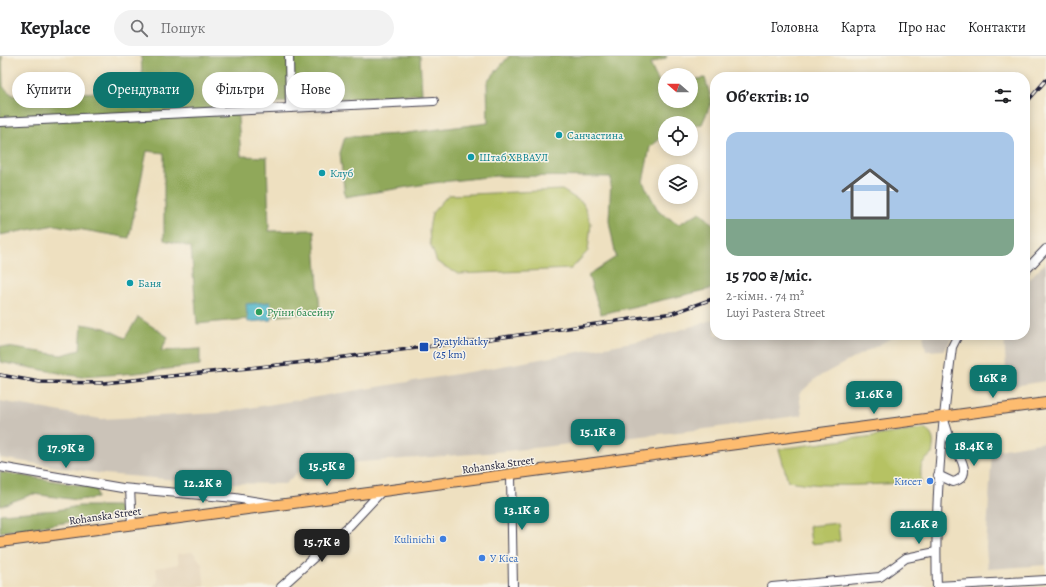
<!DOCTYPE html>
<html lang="uk">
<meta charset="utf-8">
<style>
:root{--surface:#fff;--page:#f2f2f2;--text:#202124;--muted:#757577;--line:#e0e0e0;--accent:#0f766e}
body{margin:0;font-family:Alegreya,serif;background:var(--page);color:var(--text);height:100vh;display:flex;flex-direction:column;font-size:15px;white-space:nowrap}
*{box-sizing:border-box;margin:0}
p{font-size:13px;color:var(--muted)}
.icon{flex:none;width:22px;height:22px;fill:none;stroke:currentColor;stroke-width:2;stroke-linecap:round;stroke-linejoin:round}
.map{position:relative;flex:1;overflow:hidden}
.drawer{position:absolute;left:710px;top:16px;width:320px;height:268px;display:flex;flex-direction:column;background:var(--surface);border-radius:16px;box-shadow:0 2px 10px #0003}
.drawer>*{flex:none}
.top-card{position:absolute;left:12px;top:16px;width:380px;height:36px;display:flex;gap:8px}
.needle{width:26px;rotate:290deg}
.tools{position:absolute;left:658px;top:12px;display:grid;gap:8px}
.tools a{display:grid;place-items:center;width:40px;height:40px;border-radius:50%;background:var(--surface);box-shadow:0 2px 10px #0003;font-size:20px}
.price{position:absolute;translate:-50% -34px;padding:0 9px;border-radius:8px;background:var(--accent);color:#fff;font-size:13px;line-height:26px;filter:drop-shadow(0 1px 2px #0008)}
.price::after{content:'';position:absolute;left:50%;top:24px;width:12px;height:9px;margin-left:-6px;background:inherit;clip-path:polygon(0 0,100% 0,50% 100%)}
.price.active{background:#222;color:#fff}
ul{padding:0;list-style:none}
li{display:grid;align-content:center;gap:8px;height:212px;padding:0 16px}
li+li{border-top:1px solid var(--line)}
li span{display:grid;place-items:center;height:124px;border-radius:12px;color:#555}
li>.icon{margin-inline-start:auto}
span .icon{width:72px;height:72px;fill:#fffc;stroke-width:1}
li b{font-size:17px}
h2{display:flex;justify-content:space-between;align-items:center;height:48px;padding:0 16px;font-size:17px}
.pill{padding:0 14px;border-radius:18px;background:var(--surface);box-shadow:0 2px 10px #0003;font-size:14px;line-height:36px}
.pill.active{background:var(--accent);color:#fff}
header{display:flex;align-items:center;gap:24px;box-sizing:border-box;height:56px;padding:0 20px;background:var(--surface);border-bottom:1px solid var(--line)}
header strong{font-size:19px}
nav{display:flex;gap:22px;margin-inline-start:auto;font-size:14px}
.search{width:280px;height:36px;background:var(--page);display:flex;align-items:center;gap:10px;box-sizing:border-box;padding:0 14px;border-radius:22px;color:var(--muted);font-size:15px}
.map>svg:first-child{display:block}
.built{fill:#e3d1b5}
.industrial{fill:#cbc3b8}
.green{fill:#b6c264;stroke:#6c7250}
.forest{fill:#90a85a;stroke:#59654a}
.water{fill:#4ab4c8;stroke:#366b82}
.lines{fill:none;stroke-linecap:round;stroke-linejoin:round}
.minor-casing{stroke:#413e4f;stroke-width:10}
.major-casing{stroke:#413e4f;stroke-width:12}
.minor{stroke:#fff;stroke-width:8}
.major{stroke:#fdbc70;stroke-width:10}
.rail-casing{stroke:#22223b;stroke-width:3.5}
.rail{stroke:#f7f3e8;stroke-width:2;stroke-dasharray:6;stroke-linecap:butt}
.culture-dot{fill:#0f9aa8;stroke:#f7f3e8;stroke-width:1.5}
.leisure-dot{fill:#2e9e5b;stroke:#f7f3e8;stroke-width:1.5}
.transit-dot{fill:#1a4fb4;stroke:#f7f3e8;stroke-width:1.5}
.shop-dot{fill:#3f7fe0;stroke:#f7f3e8;stroke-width:1.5}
.labels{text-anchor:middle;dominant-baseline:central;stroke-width:3;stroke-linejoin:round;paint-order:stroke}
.culture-label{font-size:11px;fill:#0d838f;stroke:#f7f3e8;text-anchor:start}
.leisure-label{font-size:11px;fill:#27864d;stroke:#f7f3e8;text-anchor:start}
.transit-label{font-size:11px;fill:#164399;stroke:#f7f3e8;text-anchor:start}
.street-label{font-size:11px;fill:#22223b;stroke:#f7f3e8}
.shop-label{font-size:11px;fill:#366cbe;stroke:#f7f3e8;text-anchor:end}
</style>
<header>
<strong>Keyplace</strong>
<div class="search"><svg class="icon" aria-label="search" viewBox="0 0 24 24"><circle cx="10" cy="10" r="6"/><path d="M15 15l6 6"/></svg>Пошук</div>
<nav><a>Головна</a><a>Карта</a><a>Про нас</a><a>Контакти</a></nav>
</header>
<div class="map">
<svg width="1046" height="531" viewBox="0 0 1046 531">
<rect width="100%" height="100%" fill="#f7f3e8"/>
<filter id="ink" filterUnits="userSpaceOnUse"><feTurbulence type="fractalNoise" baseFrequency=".025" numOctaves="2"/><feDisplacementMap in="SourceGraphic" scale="8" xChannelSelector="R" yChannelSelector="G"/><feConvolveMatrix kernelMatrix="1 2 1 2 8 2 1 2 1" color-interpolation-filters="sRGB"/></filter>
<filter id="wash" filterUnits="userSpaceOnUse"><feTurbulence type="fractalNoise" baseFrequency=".012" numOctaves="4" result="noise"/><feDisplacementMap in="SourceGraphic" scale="16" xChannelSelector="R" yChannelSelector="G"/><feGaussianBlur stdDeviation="0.9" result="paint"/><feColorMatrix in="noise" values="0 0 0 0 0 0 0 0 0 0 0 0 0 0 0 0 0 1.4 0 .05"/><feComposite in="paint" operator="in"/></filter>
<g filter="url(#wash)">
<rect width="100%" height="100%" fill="#eee0c0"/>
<polygon class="built" points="192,496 194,497 202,508 205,531 153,531 158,525 156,512 179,508 177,498"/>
<g class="industrial">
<polygon points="1046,206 1046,325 1007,331 1004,279 1025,279 1025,227"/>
<polygon points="715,263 715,279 897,279 818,321 799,338 802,359 705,373 487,397 304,410 285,428 215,427 104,418 0,402 0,345 101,363 218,357 475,315 654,282"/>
<polygon points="923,279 954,279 945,294 926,295"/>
<polygon points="1046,386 1046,509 988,513 986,492 992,395"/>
</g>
<g class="green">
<polygon points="562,134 583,147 591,167 588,195 571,213 458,218 437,206 430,187 429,173 432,157 448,139"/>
<path d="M924 373C935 379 934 386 932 398 919 409 921 408 921 426 876 428 832 433 788 425L779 393Z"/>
<polygon points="838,467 840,485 811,488 809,470"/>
</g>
<g class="forest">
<polygon points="0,0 2,0 3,31 14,40 143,34 141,0 420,0 422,38 237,49 241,100 267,101 269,175 314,174 320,256 197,268 191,191 164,184 164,97 147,95 129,182 55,169 0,179"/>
<polygon points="509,0 667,0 666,2 650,8 659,27 665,26 665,45 691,45 691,24 705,22 712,45 702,68 691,71 691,67 665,67 665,79 650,91 643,126 659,156 679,168 700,156 715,170 715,232 601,258 588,219 616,201 609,165 611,121 496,120 433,127 345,141 340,97 345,81 399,78 488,67 487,26"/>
<polygon points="138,261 168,281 161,295 200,293 200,309 136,317 81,321 0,306 0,290 61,299 80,294 82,268 105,272 125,282"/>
<polygon points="0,416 96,432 97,442 77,444 33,438 0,450"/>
<polygon points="79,450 117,450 121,454 119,459 0,476 0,458 57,454"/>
</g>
<polygon class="water" points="270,246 272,264 248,266 246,248"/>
</g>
<g filter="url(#ink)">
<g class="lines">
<defs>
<g id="minor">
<polyline points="289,0 290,52"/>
<polyline points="0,66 434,45"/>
<polyline points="1025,215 1046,193"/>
<polyline points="0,411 122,432 235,442 272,448"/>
<path d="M938 419 953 426C977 420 955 394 950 383 948 377 946 370 944 364"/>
<polyline points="511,420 513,531"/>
<polyline points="130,433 132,469"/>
<polyline points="937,530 1046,524"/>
<polyline points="281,531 350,469 381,436"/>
<polyline points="772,531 880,521 906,502 936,496"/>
<path d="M937 531C934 450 942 371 952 291L958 279"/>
</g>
<path id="major" d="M0 486C349 440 698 395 1046 347"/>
</defs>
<use href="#minor" class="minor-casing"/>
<use href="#major" class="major-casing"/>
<use href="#minor" class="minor"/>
<use href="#major" class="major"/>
<defs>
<g id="rail">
<polyline points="1025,48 1046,24"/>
<polyline points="0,319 40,326 104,327 296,307 490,283 673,257 715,242"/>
</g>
</defs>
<use href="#rail" class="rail-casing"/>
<use href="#rail" class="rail"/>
</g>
</g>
<g class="culture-dot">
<circle cx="559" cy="79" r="4"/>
<circle cx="471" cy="101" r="4"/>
<circle cx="322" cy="117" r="4"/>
<circle cx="130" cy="227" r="4"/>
</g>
<circle class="leisure-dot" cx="259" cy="256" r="4"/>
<rect class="transit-dot" x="419" y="286" width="10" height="10" rx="2"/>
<g class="shop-dot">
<circle cx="930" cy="425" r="4"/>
<circle cx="443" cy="483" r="4"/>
<circle cx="482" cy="502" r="4"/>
</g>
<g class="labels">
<g class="culture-label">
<text x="567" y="79">Санчастина</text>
<text x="479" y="101">Штаб ХВВАУЛ</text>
<text x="330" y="117">Клуб</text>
<text x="138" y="227">Баня</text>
</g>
<g class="leisure-label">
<text x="267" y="256">Руїни басейну</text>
</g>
<g class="transit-label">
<text x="433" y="285">Pyatykhatky<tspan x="433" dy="13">(25 km)</tspan></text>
</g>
<g class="street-label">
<text transform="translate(498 409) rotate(-8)">Rohanska Street</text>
<text transform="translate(105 460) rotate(-8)">Rohanska Street</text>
</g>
<g class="shop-label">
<text x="922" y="425">Кисет</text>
<text x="435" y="483">Kulinichi</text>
<text x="490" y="502" text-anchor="start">У Кіса</text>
</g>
</g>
</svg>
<div class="tools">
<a><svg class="needle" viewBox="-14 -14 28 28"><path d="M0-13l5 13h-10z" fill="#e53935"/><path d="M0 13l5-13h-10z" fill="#757577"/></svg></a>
<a><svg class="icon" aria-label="locate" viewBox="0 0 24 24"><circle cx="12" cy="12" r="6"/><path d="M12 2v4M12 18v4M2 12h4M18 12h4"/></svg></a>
<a><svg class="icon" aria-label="layers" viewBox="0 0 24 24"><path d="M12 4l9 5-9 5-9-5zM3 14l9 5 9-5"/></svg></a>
</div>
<b class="price" style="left:993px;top:343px">16K ₴</b>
<b class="price" style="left:874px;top:359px">31.6K ₴</b>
<b class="price" style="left:598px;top:397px">15.1K ₴</b>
<b class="price" style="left:974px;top:411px">18.4K ₴</b>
<b class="price" style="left:66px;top:413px">17.9K ₴</b>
<b class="price" style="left:327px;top:431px">15.5K ₴</b>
<b class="price" style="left:203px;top:448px">12.2K ₴</b>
<b class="price" style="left:522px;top:475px">13.1K ₴</b>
<b class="price" style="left:919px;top:489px">21.6K ₴</b>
<b class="price active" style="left:322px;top:507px">15.7K ₴</b>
<div class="top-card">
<a class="pill">Купити</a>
<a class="pill active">Орендувати</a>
<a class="pill">Фільтри</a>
<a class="pill">Нове</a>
</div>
<section class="drawer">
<h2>Об’єктів: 10<svg class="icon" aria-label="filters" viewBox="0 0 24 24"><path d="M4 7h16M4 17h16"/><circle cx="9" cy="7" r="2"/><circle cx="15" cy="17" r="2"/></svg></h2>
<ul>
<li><span style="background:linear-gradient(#a9c7e8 70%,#7fa58c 0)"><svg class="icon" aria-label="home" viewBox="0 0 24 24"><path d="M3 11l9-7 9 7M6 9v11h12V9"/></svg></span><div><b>15 700 ₴/міс.</b><p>2-кімн. · 74 m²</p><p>Luyi Pastera Street</p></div></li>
</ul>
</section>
</div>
